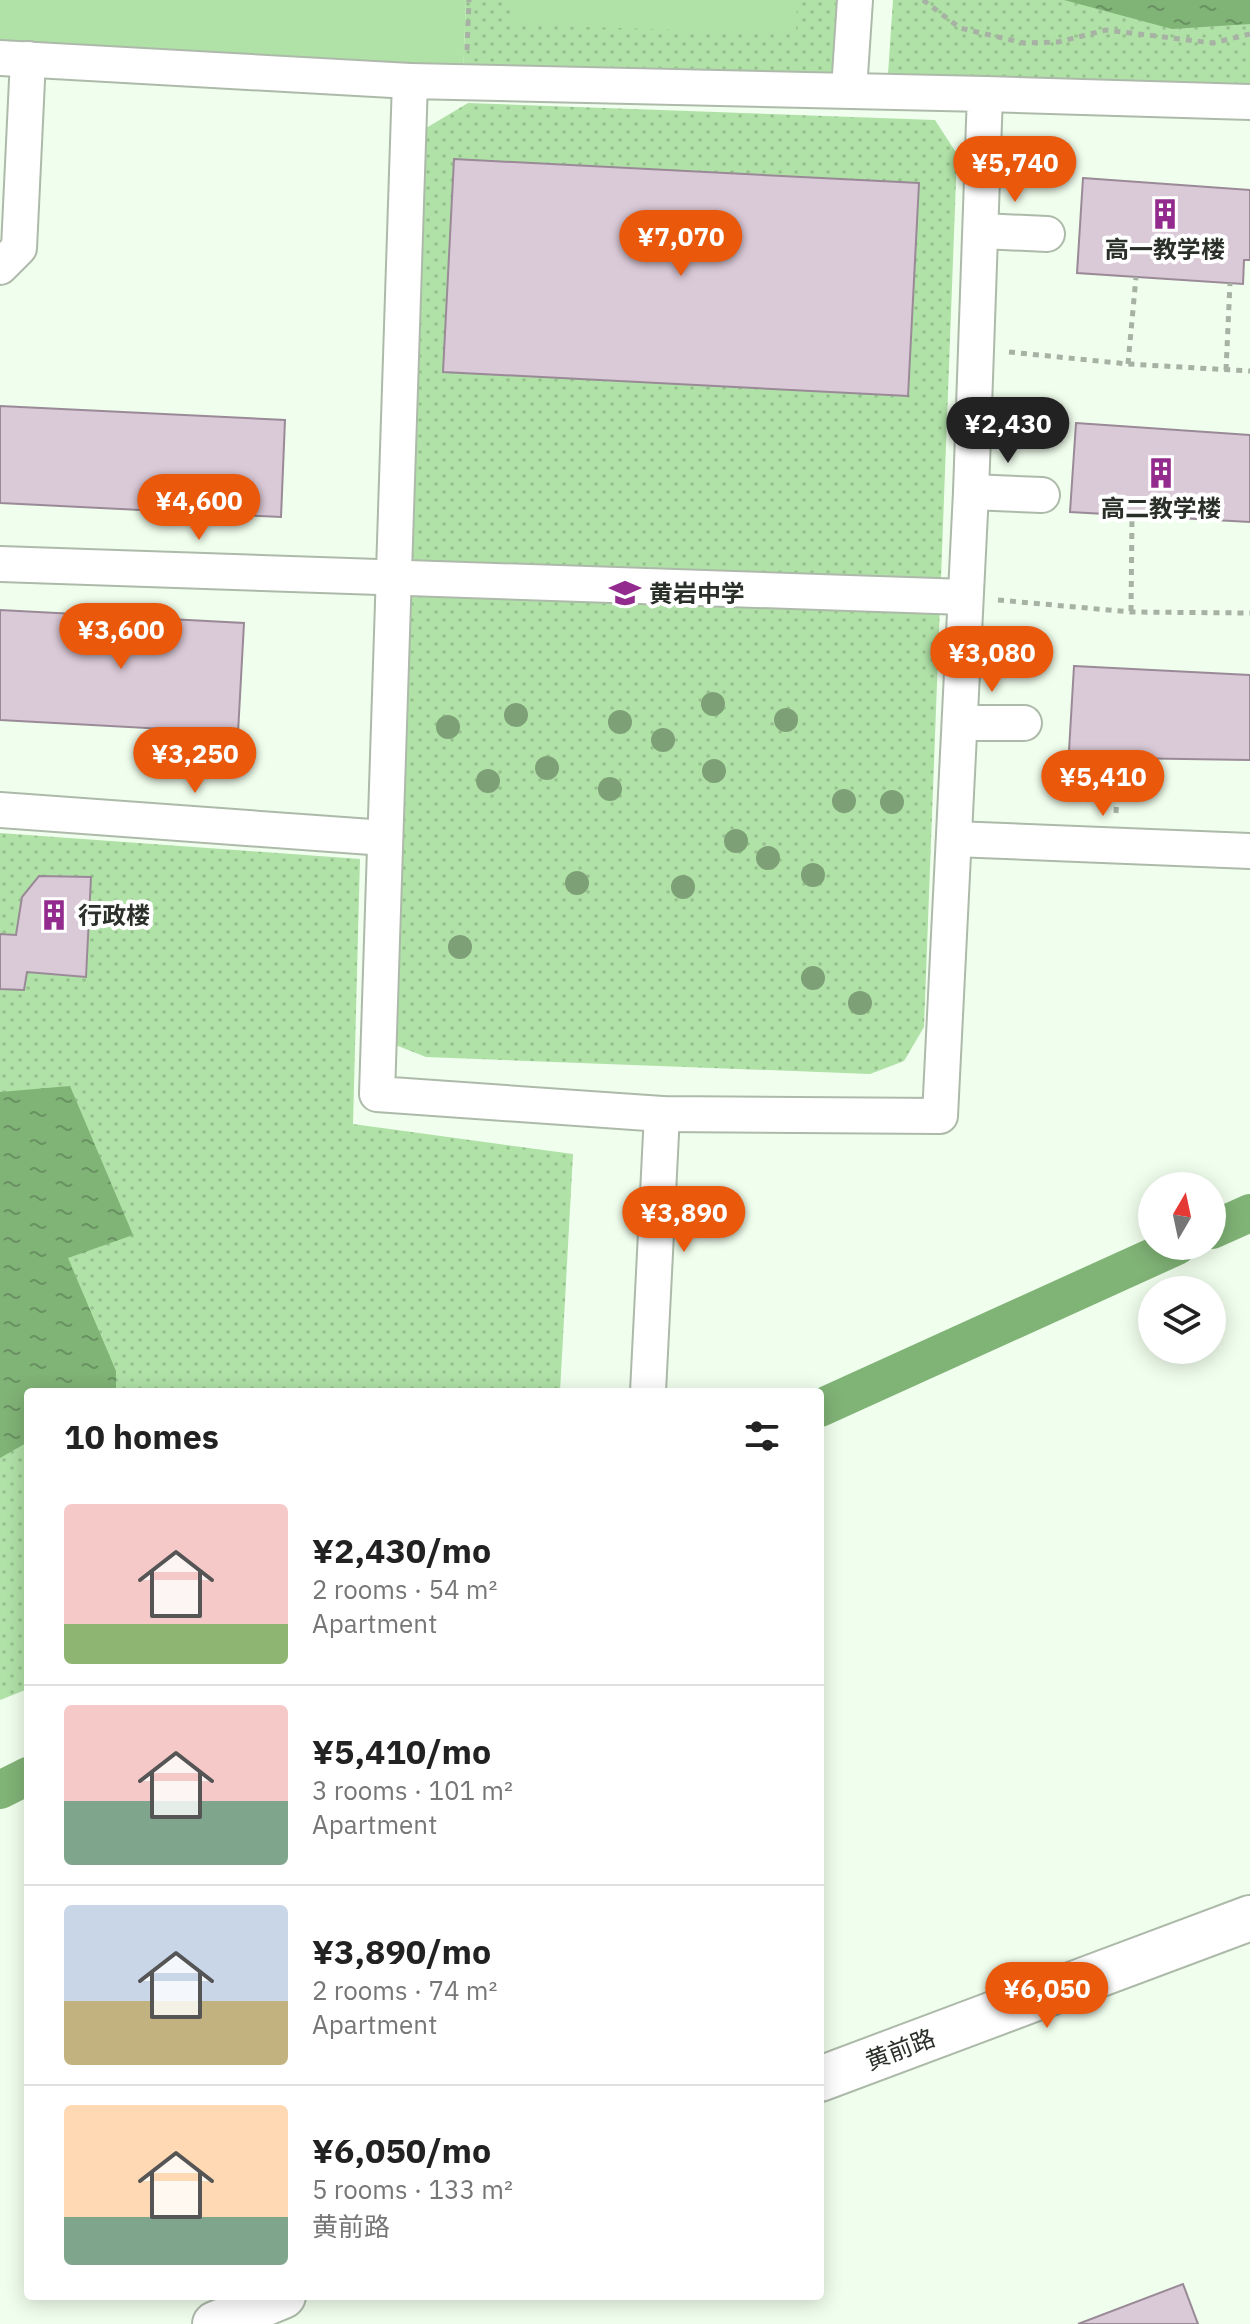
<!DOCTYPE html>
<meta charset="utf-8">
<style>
:root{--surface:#fff;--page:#f6f6f6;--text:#222;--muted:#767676;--line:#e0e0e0;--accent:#ea580c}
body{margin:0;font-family:"IBM Plex Sans","Noto Sans SC",sans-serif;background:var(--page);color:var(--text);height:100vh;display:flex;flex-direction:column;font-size:30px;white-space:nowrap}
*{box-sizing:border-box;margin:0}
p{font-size:26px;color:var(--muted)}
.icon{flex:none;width:44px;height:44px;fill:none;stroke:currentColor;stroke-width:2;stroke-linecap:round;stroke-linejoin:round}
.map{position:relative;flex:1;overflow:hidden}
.panel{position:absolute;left:24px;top:1388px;width:800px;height:912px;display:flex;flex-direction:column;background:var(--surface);border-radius:8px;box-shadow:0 4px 20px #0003}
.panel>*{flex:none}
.needle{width:52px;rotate:9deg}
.controls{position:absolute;left:1138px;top:1172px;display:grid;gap:16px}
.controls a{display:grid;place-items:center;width:88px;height:88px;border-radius:50%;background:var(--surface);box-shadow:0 4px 20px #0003;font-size:40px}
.price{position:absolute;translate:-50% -68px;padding:0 18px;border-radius:28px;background:var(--accent);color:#fff;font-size:26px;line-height:52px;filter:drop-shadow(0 2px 4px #0008)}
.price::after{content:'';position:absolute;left:50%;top:48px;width:24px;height:18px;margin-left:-12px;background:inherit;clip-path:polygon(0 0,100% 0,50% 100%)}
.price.on{background:#222;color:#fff}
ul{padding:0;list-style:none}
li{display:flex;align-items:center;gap:24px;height:200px;padding:0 40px}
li+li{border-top:2px solid var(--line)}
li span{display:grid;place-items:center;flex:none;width:224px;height:160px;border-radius:8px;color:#555}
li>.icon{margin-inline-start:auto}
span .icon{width:96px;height:96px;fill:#fffc;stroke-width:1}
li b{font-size:34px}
h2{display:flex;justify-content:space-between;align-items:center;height:96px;padding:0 40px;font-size:34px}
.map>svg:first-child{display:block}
.grass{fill:url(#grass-dots)}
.park{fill:#b0e1a7}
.water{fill:url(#water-ripples)}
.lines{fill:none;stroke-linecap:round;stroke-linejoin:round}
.canal{stroke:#80b376;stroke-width:38}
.building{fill:#dac9d7;stroke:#9a8a97;stroke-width:2}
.minor-casing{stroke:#adbaaa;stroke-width:38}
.major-casing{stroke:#adbaaa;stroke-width:48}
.path{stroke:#a7b2a5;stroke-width:5;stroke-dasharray:6 6;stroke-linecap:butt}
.minor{stroke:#fff;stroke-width:34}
.major{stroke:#fff;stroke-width:44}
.tree{fill:#7ea077}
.labels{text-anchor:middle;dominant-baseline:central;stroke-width:8;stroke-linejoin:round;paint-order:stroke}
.poi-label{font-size:24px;font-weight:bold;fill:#2a3029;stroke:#fff}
.street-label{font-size:24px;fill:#2a3029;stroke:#fff}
</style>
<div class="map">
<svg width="1250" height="2324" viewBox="0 0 1250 2324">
<defs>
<pattern id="grass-dots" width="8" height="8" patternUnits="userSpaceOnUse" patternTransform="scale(2)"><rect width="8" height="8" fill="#b0e1a7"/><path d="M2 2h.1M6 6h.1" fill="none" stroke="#98c190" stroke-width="1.8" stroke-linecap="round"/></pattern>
<pattern id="water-ripples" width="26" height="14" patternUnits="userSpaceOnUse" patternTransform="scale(2)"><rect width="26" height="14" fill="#80b376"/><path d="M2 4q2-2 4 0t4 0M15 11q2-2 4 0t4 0" fill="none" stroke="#699261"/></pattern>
</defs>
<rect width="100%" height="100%" fill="#f0feed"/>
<g class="grass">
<polygon points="466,0 854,0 849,90 463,78"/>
<polygon points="893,0 1250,0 1250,92 888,74"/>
<polygon points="468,103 935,120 957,154 924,1027 904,1061 870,1074 426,1057 393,1044 411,137"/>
<polygon points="0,833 360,859 353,1124 573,1154 560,1392 28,1392 28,1689 0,1700"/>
</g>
<g class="park">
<polygon points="0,0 466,0 463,78 0,58"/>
<polygon points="512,0 797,0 796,33 512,25"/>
</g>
<g class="water">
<polygon points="1064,0 1250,0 1250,24 1172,29"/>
<polygon points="70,1086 133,1235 68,1258 116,1371 116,1392 28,1392 28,1442 0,1458 0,1092"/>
</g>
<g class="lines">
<g class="canal">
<polyline points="1212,1230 1250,1213"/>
<polyline points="820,1408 1177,1246"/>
<polyline points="0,1790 28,1776"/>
</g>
</g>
<g class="building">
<polygon points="454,159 919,183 908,396 443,372"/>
<polygon points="1083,178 1250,190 1250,260 1244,260 1243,284 1077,273"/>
<polygon points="0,406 285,420 281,517 0,503"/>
<polygon points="1076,423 1250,435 1250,522 1070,512"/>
<polygon points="0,610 244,623 238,733 0,720"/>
<polygon points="1074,666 1250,675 1250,760 1119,758 1069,751"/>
<polygon points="39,876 91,877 86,977 27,972 24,990 0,989 0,934 16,935 22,897"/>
<polygon points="1183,2284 1198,2324 1078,2324"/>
</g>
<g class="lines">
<defs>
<g id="minor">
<polyline points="0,58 410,81"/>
<polygon points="410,81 985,94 971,492 940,1116 662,1114 377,1094"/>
<polyline points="849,90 855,0"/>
<polyline points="985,94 1250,102"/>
<polyline points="982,231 1047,234"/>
<polyline points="0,267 19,248 28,59"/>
<polyline points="971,492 1042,495"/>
<polyline points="0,564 965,597"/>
<polyline points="960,723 1024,723"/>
<polyline points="0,810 385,838"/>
<polyline points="954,839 1250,851"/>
<polyline points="648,1392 662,1114"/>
</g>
<g id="major">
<polyline points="820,2079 1250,1918"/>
<polyline points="215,2324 283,2296"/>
</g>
</defs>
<use href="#minor" class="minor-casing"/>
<use href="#major" class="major-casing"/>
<g class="path">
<polyline points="923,0 960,28 1024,43 1058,42 1106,30 1213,43 1250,34"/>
<polyline points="467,50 469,0"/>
<polyline points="1009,352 1128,364 1250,371"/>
<polyline points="1128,364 1136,277"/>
<polyline points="1226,370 1230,283"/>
<polyline points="998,600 1131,612 1250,613"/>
<polyline points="1131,611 1132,516"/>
<polyline points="1116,813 1119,758"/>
</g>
<use href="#minor" class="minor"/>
<use href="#major" class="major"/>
</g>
<g class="tree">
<circle cx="713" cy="704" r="12"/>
<circle cx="516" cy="715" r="12"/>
<circle cx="786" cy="720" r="12"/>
<circle cx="620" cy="722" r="12"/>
<circle cx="448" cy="727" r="12"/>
<circle cx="663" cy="740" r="12"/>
<circle cx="547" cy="768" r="12"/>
<circle cx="714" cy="771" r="12"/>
<circle cx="488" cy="781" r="12"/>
<circle cx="610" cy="789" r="12"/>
<circle cx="844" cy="801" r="12"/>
<circle cx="892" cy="802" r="12"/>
<circle cx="736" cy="841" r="12"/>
<circle cx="768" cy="858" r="12"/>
<circle cx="813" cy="875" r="12"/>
<circle cx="577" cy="883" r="12"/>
<circle cx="683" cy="887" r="12"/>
<circle cx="460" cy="947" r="12"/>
<circle cx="813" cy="978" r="12"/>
<circle cx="860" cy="1003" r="12"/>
</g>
<defs>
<symbol id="building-bare" viewBox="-9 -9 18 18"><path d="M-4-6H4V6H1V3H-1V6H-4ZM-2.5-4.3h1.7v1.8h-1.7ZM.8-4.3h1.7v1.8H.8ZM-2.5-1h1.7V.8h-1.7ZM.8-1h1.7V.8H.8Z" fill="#932a8d" stroke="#fff" stroke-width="2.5" paint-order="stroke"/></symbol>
<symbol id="school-bare" viewBox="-9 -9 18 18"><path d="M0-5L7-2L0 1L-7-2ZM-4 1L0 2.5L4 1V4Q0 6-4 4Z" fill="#932a8d" stroke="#fff" stroke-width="2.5" paint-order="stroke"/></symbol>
</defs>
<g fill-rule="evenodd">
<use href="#building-bare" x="1143" y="192" width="44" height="44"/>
<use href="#building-bare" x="1139" y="451" width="44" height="44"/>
<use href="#school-bare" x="603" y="571" width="44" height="44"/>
<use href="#building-bare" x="32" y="893" width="44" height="44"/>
</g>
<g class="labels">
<g class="poi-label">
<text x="1165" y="249">高一教学楼</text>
<text x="1161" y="508">高二教学楼</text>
<text x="649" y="593" text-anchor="start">黄岩中学</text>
<text x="78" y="915" text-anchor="start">行政楼</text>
</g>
<g class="street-label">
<text transform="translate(900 2049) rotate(-21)">黄前路</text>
</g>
</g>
</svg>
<div class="controls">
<a><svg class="needle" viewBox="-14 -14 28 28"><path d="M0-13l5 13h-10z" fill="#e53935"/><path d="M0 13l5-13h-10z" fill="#767676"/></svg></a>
<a><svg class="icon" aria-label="layers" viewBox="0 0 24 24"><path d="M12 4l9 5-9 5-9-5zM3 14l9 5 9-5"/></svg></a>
</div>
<b class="price" style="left:1015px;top:204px">¥5,740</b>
<b class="price" style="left:681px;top:278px">¥7,070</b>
<b class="price on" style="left:1008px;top:465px">¥2,430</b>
<b class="price" style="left:199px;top:542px">¥4,600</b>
<b class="price" style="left:121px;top:671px">¥3,600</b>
<b class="price" style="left:992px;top:694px">¥3,080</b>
<b class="price" style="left:195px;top:795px">¥3,250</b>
<b class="price" style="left:1103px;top:818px">¥5,410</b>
<b class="price" style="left:684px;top:1254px">¥3,890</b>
<b class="price" style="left:1047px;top:2030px">¥6,050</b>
<section class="panel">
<h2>10 homes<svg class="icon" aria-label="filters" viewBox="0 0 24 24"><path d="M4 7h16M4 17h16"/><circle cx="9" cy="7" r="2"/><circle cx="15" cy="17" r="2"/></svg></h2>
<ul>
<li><span style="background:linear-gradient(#f6c9c9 75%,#8fb573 0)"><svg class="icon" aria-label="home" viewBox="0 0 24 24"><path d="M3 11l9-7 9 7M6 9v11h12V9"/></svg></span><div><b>¥2,430/mo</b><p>2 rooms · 54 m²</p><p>Apartment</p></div></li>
<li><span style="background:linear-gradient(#f6c9c9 60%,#7fa58c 0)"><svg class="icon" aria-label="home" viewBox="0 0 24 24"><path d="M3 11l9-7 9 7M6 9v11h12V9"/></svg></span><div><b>¥5,410/mo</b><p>3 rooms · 101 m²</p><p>Apartment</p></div></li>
<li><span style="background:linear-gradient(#c9d6e8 60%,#c2b280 0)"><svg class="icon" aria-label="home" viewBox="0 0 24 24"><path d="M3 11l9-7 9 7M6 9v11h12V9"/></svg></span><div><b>¥3,890/mo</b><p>2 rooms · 74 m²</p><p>Apartment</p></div></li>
<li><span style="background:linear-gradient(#ffd9b3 70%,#7fa58c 0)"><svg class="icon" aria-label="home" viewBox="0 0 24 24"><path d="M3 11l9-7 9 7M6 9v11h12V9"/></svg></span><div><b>¥6,050/mo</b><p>5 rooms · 133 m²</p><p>黄前路</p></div></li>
</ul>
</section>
</div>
